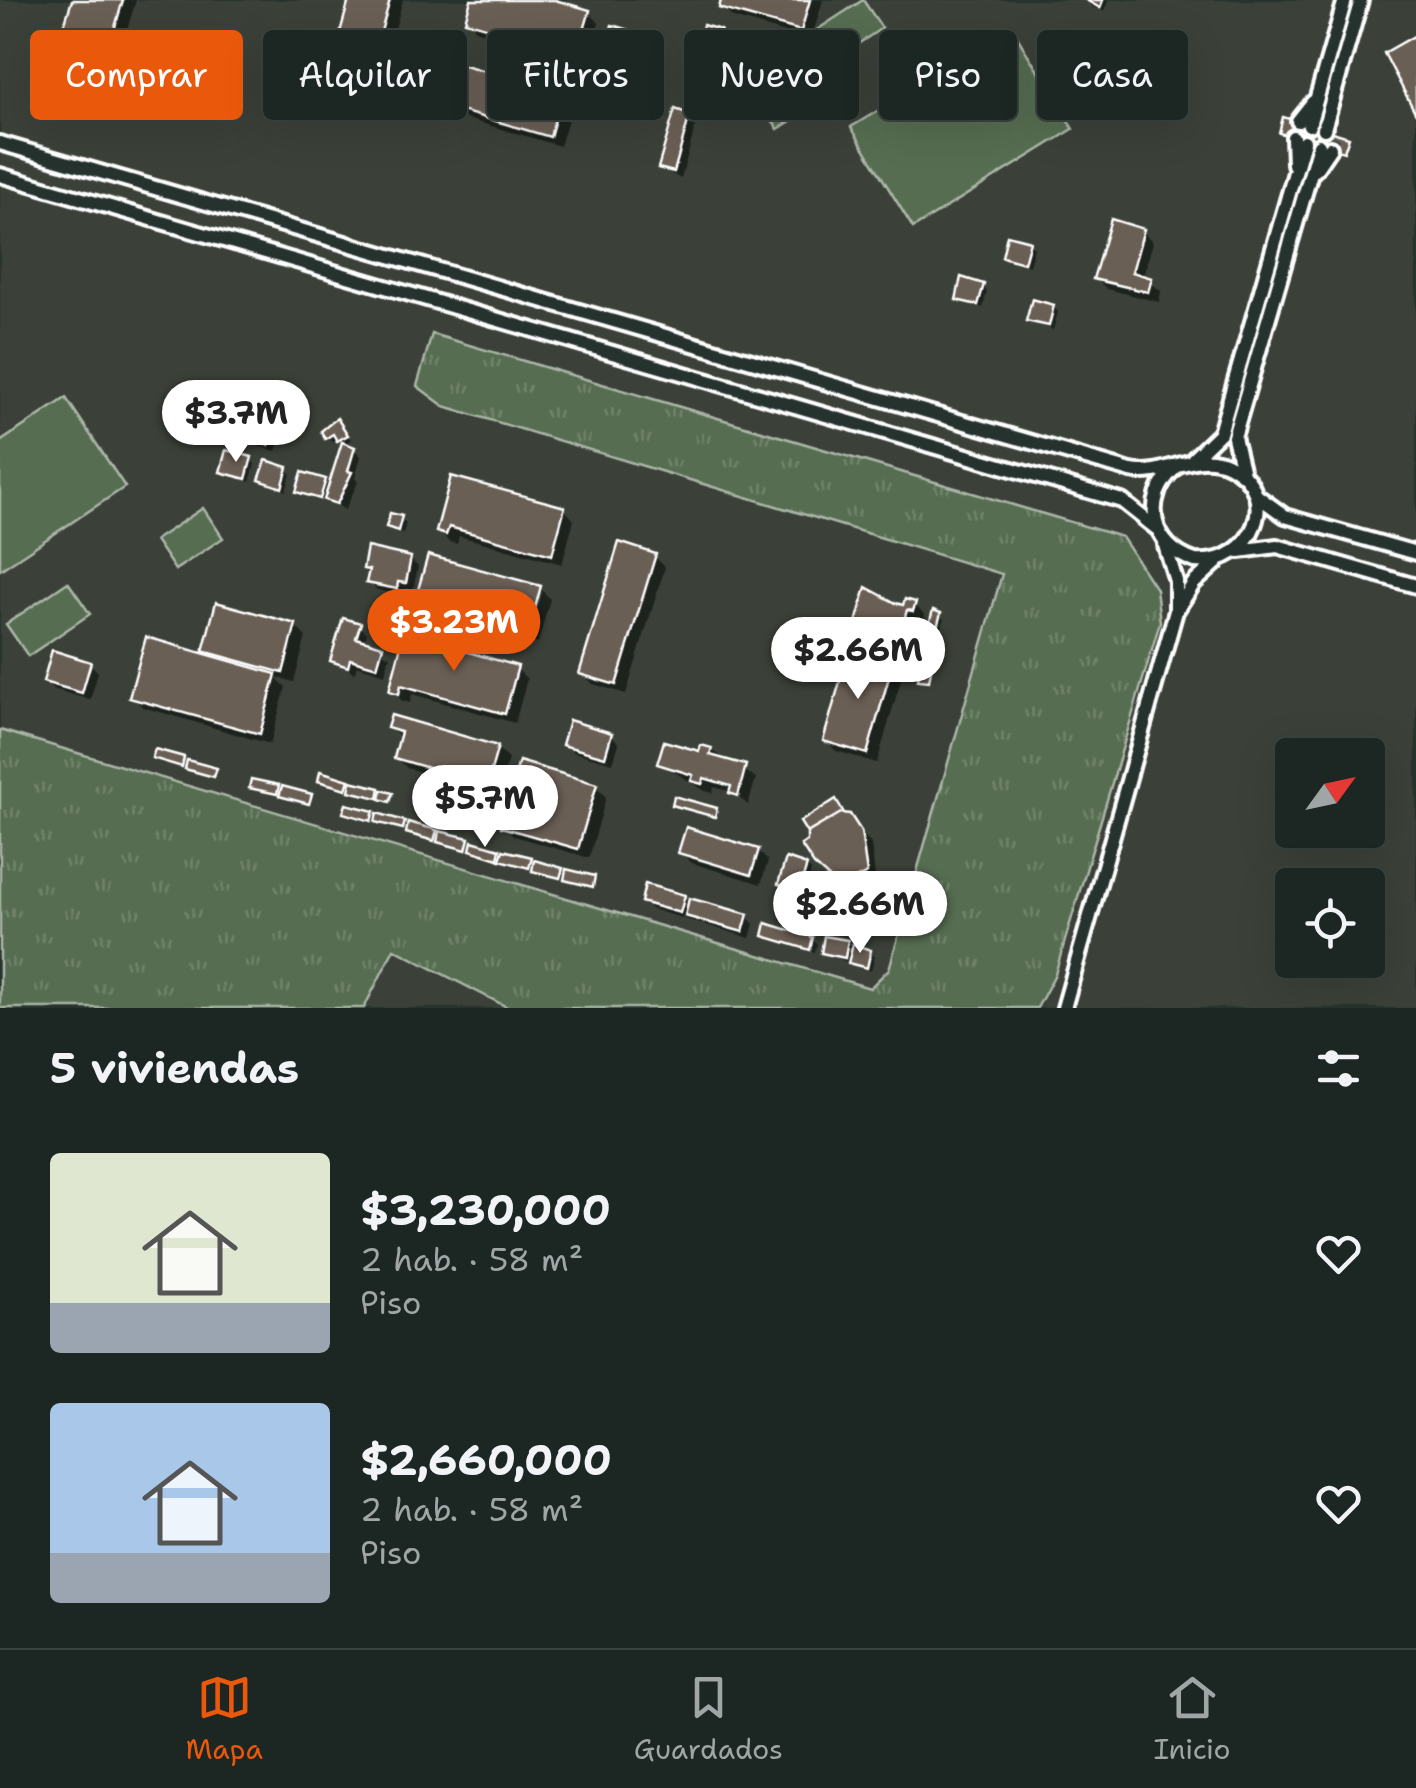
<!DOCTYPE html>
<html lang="es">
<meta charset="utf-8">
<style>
:root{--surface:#1c2622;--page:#29322f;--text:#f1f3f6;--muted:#a0a5a5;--line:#3a4340;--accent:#ea580c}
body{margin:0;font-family:"Shantell Sans",sans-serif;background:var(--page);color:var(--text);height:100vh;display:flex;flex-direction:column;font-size:38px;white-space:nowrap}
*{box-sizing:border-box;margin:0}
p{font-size:32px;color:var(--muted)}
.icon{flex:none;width:55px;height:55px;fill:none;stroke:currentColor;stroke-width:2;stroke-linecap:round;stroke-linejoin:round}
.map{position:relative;height:1008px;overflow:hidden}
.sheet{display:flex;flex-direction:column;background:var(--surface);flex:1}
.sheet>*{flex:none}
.top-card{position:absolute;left:30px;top:30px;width:1358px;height:90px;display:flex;gap:20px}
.needle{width:65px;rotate:57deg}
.controls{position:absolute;left:1275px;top:738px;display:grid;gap:20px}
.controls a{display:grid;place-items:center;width:110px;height:110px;border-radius:10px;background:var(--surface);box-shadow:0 10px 40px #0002,0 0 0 2px var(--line);font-size:50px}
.price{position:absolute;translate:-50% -85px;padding:0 22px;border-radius:35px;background:#fff;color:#222;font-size:32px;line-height:65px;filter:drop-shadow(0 2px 5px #0008)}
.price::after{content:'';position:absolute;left:50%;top:60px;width:30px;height:22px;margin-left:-15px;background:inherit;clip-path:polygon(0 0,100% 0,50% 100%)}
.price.current{background:var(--accent);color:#fff}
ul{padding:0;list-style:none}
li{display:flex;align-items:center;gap:30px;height:250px;padding:0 50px}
li span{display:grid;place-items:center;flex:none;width:280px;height:200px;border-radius:10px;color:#555}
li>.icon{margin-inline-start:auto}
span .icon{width:120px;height:120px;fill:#fffc;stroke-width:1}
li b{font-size:42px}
h2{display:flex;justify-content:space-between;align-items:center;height:120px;padding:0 50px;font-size:42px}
.tag{padding:0 35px;border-radius:10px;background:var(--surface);box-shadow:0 10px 40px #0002,0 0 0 2px var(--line);font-size:35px;line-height:90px}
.tag.current{background:var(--accent);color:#fff}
.tabs{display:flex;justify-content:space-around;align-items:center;height:140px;border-top:2px solid var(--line);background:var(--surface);font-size:28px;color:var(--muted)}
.tabs a{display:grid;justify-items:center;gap:5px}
.tabs .current{color:var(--accent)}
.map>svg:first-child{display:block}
.built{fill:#3a4039;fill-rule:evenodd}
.grass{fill:url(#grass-tufts);stroke:#abb6a8;stroke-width:2.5}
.pitch{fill:#576d51;stroke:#abb6a8;stroke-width:2.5}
.shadow{fill:#0007}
.building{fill:#6a5f54;stroke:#fff;stroke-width:2.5}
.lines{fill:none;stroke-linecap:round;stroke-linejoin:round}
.minor-tunnel{stroke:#3c4742;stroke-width:12;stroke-dasharray:12 6;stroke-linecap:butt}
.minor-casing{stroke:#fff;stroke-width:20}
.minor{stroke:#26332d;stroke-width:12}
</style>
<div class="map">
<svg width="1416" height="1008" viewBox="0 0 1416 1008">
<defs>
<pattern id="grass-tufts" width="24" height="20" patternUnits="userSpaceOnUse" patternTransform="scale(2.5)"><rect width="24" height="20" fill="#576d51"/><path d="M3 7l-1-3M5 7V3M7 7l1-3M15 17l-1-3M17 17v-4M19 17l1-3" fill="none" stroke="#70836b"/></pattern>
</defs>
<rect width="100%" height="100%" fill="#26332d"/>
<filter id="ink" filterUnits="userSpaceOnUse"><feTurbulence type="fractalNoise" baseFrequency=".01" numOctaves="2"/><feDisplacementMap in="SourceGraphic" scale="20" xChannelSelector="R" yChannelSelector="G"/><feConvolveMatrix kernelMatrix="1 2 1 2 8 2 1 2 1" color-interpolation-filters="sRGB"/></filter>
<g filter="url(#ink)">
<path class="built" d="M0 0H1416V1008H0ZM1292 755H1368V830H1292ZM1292 885H1368V960H1292Z"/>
<polygon class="grass" points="432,334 1122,537 1156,589 1160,622 1055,974 1037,1008 509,1008 394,949 364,1008 0,1008 0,730 870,988 889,969 1002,574 444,406 417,386"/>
<g class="pitch">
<polygon points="863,0 882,28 834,60 815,31"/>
<polygon points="1013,30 1073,129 913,228 851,127"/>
<polygon points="809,69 827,98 778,129 759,101"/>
<polygon points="66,398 125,487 0,570 0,442"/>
<polygon points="203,508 223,538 175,570 155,540"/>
<polygon points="68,582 90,614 28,656 6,624"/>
</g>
<g class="shadow">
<polygon points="74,0 136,0 118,60 74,48 63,38"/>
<polygon points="351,0 403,0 373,107 338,96 327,86"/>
<polygon points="473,0 546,0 589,12 599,23 588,63 478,31 467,20"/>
<polygon points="724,0 823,0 811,40 733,18 722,7"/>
<polygon points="1088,0 1108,0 1105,11 1092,7"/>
<polygon points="720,33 728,40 725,50 751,63 746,80 719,73 716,82 693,71"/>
<polygon points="651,39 659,47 652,72 614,61 607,53"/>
<polygon points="561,96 572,106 560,146 450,114 440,103"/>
<polygon points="689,116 696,124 681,179 661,168"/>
<polygon points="1142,231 1153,242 1143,278 1161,291 1159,302 1107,289 1096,279"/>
<polygon points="1029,243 1034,248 1029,266 1005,257"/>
<polygon points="983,286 987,291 983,308 959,299"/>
<polygon points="1053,307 1058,312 1053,330 1029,320"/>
<polygon points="341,425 351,440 344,444 338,438 332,442 327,437"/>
<polygon points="205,426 273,428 281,435 276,451 213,434"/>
<polygon points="354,449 361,456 355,478 358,482 345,510 326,498 325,502 299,491 325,482 331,488"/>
<polygon points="250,459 255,464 250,482 223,471"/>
<polygon points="287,470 291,474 286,491 262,480"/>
<polygon points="453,479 564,509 574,520 562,564 459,536 457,544 449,542 439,531"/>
<polygon points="401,519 406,523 403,534 389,526"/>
<polygon points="654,556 665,567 626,694 593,684 582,673"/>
<polygon points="429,558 540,588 550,599 538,643 529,641 542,592 537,592 524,639 436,614 433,623 426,621 415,610"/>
<polygon points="410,559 418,567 413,590 406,588 404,596 377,590 369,582 371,573 365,568"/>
<polygon points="914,604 925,615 923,621 917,619 904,669 892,666 902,676 877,763 836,751 826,740 861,657 852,647"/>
<polygon points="940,615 944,620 937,644 927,638"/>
<polygon points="295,626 306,637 294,682 275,677 286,687 270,744 143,707 132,697 215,660 206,650"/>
<polygon points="359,626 367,633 364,643 390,656 385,674 357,665 355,673 333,660"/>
<polygon points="406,637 516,668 527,679 515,723 412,694 410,703 402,701 392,690"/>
<polygon points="90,664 98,672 90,700 53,689 46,682"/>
<polygon points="390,727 497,748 508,759 498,794 407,768 396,757 402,739"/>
<polygon points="611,735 619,743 613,763 573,752 565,744"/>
<polygon points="711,750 756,778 748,805 732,792 714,787 713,793 705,791 660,763"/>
<polygon points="596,786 606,797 589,858 514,836 504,826"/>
<polygon points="840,807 871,844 876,884 852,896 828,876"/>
<polygon points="442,810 447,815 486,821 486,828 428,812"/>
<polygon points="474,851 499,852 567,875 594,879 594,887"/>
<polygon points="758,851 768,861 761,884 692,863 681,853"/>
<polygon points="806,867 811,871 804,894 781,883"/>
<polygon points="684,897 690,904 746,916 754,924 750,938 651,909 644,901"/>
<polygon points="766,935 812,939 817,944 814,953"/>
<polygon points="847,943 875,956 871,971 824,953"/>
</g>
<g class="building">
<polygon points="72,0 123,0 108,51 60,38"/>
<polygon points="349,0 390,0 362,98 325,87"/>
<polygon points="471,0 555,0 590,10 577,54 465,21"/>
<polygon points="721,0 810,0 801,31 719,8"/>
<polygon points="1086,0 1103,0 1100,8"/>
<polygon points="612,25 653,37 644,66 604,54"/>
<polygon points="703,25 721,30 717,45 745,53 739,74 712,67 708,76 690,72"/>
<polygon points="1416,35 1416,114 1384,53"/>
<polygon points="450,61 562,93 550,137 437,104"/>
<polygon points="675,109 690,114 674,172 658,168"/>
<polygon points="1283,117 1349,137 1344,152 1279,133"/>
<polygon points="1111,219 1144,229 1132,272 1152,278 1148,292 1093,279"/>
<polygon points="1007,235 1030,241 1024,263 1002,257"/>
<polygon points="961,277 984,284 978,305 956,300"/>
<polygon points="1032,299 1054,305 1049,326 1026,321"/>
<polygon points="193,406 198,408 194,424 189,423"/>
<polygon points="208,407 274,426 269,445 203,427"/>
<polygon points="337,418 348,435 337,441 333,434 325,439 321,431"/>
<polygon points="342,442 355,447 348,471 352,472 337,504 324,500"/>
<polygon points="226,450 252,457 246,479 220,472"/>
<polygon points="266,460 288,467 282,488 259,480"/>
<polygon points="302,472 326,479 320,499 296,492"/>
<polygon points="451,476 565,507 552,555 449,527 446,535 436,532"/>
<polygon points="390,513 402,516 398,531 386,527"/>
<polygon points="619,542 656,554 616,685 579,674"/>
<polygon points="367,547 411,557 406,583 398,582 397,589 366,583 369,570 363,569"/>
<polygon points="428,555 541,586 528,634 425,605 423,614 412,611"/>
<polygon points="866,587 896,603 903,605 905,599 916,602 913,611 907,610 893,660 849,648"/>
<polygon points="216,602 296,624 283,673 203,651"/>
<polygon points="933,610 941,613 933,641 925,638"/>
<polygon points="343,618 361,623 356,638 383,646 377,667 350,659 348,667 330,661"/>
<polygon points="404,634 518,666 505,714 401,685 399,694 389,691"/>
<polygon points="146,637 276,674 260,734 129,698"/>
<polygon points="52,650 91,662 82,693 43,682"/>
<polygon points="849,650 893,663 867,754 823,741"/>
<polygon points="920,668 931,670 929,681 918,680"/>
<polygon points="391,715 498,746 487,785 394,758 401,732 387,728"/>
<polygon points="569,720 612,733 605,757 562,745"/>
<polygon points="664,741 699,751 701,745 712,748 710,755 746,765 738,796 729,793 731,786 704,778 702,784 691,781 693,775 657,764"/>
<polygon points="155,749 184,757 182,767 152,758"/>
<polygon points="187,760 217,768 214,777 185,769"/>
<polygon points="519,761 597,784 578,849 501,827"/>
<polygon points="320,771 349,780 346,789 318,781"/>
<polygon points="251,779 279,785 277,794 249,788"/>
<polygon points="351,781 380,788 378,798 349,791"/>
<polygon points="282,786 312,794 309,804 279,796"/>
<polygon points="382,790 393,793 390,802 380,799"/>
<polygon points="674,796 717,808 715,817 672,805"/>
<polygon points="836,799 844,813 807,833 800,822"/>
<polygon points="426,802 443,808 441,816 423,811"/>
<polygon points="346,804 374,811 371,821 343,813"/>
<polygon points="447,808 475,815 473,825 444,818"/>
<polygon points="377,813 405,821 403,829 375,822"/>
<polygon points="841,813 850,814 861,831 867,873 839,887 814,865 801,845 807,841 807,833"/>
<polygon points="408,822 437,830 434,841 406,833"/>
<polygon points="686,827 759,849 751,875 678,853"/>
<polygon points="439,831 469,838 466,850 437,842"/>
<polygon points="472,841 500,849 498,859 470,850"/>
<polygon points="503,850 532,857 529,868 500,860"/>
<polygon points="786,858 807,865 799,891 778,884"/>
<polygon points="534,860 563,868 560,878 532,871"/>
<polygon points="566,869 595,876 593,887 564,880"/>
<polygon points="645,884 685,895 680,913 641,902"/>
<polygon points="689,898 748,914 743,932 685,916"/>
<polygon points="766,923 813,937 810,950 763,936"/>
<polygon points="824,936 848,940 845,958 821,953"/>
<polygon points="853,944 871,950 867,968 848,963"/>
</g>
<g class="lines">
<polyline class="minor-tunnel" points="1330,148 1335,132"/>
<defs>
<g id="minor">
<polyline points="1298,121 1313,102"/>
<polyline points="1309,125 1345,0"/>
<polyline points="1324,129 1361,0"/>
<polyline points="1293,137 1294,164"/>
<path d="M0 143 1131 471C1165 478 1196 448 1229 465 1283 492 1254 566 1195 561 1151 547 1141 499 1175 468"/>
<polyline points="1315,170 1330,148"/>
<polyline points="0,175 1122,501 1156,528"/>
<polyline points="1193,459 1220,433 1304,141"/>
<polyline points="1243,474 1234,437 1319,145"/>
<polyline points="1256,495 1285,516 1416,553"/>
<polyline points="1165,545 1176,581 1176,608"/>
<polyline points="1239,551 1277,546 1416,586"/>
<polyline points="1064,1008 1176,611 1194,583 1217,562"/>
</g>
</defs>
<use href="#minor" class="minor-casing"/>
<use href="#minor" class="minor"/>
</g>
</g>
</svg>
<div class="controls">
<a><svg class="needle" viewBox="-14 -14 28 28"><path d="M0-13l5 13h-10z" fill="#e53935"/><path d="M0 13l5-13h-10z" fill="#a0a5a5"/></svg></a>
<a><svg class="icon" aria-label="locate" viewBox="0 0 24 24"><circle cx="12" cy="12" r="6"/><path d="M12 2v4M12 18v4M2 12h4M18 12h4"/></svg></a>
</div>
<b class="price" style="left:236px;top:465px">$3.7M</b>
<b class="price current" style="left:454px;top:674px">$3.23M</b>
<b class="price" style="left:858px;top:702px">$2.66M</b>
<b class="price" style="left:485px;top:850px">$5.7M</b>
<b class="price" style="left:860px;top:956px">$2.66M</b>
<div class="top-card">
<a class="tag current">Comprar</a>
<a class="tag">Alquilar</a>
<a class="tag">Filtros</a>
<a class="tag">Nuevo</a>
<a class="tag">Piso</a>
<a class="tag">Casa</a>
</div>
</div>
<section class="sheet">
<h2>5 viviendas<svg class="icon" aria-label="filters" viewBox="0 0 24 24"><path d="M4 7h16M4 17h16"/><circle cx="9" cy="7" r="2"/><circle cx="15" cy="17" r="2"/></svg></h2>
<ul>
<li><span style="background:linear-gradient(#dfe7d0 75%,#9aa5b1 0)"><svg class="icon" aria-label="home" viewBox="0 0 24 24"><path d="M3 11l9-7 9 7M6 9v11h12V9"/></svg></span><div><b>$3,230,000</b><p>2 hab. · 58 m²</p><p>Piso</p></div><svg class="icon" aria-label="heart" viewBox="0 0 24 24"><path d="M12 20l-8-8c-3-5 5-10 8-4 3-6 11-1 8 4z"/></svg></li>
<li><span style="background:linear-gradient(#a9c7e8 75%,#9aa5b1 0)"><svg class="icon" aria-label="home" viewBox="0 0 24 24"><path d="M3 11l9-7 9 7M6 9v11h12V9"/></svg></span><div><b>$2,660,000</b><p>2 hab. · 58 m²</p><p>Piso</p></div><svg class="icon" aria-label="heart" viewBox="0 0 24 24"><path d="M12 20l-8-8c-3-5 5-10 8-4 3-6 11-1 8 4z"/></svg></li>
</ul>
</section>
<nav class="tabs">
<a class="current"><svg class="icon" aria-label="map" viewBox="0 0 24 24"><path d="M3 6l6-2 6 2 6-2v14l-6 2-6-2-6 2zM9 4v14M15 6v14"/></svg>Mapa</a>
<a><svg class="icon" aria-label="saved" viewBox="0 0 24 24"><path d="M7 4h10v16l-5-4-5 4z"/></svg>Guardados</a>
<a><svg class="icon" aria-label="home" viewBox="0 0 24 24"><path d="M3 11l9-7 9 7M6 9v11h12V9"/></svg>Inicio</a>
</nav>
